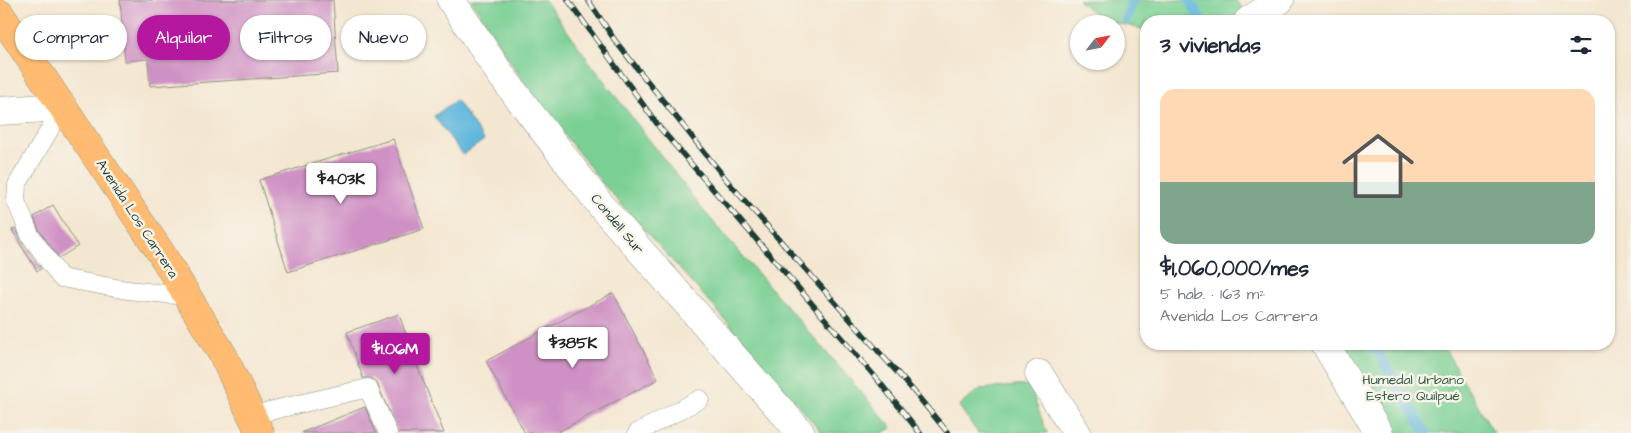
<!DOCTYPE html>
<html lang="es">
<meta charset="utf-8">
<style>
:root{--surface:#fff;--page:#f2f2f3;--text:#1f2937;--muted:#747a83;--accent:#b5179e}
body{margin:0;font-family:"Architects Daughter",sans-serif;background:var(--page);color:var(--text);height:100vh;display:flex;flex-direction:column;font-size:19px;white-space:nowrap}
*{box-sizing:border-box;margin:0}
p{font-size:16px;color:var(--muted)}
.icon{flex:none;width:28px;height:28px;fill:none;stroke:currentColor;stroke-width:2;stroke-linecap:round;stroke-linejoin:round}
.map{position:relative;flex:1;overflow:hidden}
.details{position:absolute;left:1140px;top:15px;width:475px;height:335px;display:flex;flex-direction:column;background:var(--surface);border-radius:20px;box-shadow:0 1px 4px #0004}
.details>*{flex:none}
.banner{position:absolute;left:15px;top:15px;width:475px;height:45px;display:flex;gap:10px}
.needle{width:32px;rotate:58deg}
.tools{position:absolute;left:1070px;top:15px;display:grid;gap:10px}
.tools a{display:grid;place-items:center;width:55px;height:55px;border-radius:50%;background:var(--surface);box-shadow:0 1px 4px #0004;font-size:25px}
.price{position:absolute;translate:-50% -42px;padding:0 11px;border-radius:5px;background:#fff;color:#222;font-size:16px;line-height:32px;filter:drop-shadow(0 1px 2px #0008)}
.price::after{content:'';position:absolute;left:50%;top:30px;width:15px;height:11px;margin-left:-8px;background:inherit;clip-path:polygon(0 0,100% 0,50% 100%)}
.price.current{background:var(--accent);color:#fff}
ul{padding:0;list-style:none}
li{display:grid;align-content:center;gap:10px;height:265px;padding:0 20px}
li span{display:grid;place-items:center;height:155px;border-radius:15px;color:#555}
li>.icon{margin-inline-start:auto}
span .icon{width:90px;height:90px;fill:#fffc;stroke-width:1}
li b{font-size:21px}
h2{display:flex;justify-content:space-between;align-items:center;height:60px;padding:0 20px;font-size:21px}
.pill{padding:0 18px;border-radius:22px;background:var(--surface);box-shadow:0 1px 4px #0004;font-size:18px;line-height:45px}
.pill.current{background:var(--accent);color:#fff}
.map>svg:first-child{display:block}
.green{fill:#7ad094;stroke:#4c8664}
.water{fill:#60b7dd;stroke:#407a88}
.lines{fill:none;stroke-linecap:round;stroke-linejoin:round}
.stream{stroke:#60b7dd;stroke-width:10}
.building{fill:#cf90c5}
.service-casing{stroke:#8a9282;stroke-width:19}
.minor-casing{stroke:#8a9282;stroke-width:29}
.tertiary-casing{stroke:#8a9282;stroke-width:29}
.primary-casing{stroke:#8a9282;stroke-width:29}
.service{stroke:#fff;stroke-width:18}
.minor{stroke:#fff;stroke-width:28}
.tertiary{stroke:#fff;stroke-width:28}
.primary{stroke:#ffbb71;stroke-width:28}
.rail-casing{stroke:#1f3d34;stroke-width:5.5}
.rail{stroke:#f7f3e8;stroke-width:4;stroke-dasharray:11;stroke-linecap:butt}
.labels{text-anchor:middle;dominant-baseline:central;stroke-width:5;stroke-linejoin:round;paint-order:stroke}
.street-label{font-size:14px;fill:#1f3d34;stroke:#f7f3e8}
.park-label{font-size:14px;fill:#315a47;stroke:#f7f3e8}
</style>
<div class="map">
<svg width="1631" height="433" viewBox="0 0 1631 433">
<rect width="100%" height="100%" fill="#f7f3e8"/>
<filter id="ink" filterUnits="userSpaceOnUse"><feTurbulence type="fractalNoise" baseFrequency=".02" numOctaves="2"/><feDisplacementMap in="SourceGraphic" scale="10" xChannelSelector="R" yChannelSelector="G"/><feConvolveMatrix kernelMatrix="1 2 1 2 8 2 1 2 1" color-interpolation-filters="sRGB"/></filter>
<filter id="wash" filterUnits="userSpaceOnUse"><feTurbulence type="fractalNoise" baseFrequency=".0096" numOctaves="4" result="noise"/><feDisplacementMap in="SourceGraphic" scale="20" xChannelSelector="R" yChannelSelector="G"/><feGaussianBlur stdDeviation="1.12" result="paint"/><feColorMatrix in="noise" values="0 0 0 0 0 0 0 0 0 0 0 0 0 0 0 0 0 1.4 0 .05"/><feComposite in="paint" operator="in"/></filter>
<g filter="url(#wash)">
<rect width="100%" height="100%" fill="#f4e7d1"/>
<g class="green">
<polygon points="471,0 545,0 591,64 702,209 892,428 882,433 822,433 715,308 604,185 526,86"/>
<polygon points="1078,0 1235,0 1249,14 1252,21 1146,21 1146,30 1117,23 1096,15"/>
<polygon points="1339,344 1442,344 1494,433 1379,433"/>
<polygon points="1029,385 1047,433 978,433 959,406 980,389"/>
</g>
<polygon class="water" points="456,100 484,140 463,155 434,116"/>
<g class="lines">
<g class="stream">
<polyline points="1189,0 1202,21"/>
<polyline points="1126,19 1133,0"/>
<polyline points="1373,344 1426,433"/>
</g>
</g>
<g id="blocks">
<g class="building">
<polygon points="120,0 333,0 338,73 150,86 148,59 125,61"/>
<polygon points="393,139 424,229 288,272 259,180"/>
<polygon points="53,205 78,246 59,258 39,230 34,217"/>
<polygon points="16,228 21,241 41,269 37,271 12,230"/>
<polygon points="613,293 658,379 556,433 525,433 486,361"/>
<polygon points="399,314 414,358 444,433 398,433 377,383 371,378 363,378 347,332"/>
<polygon points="365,407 376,433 303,433 303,432"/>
</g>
</g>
</g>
<g filter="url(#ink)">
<use href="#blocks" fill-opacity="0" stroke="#8a9282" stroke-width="1"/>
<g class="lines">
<defs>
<g id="service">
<polyline points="63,107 17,185 16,201 30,235 61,278 127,290 186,296"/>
<polyline points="252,415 368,388 388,433"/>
<polyline points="637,433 700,399"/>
</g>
<g id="minor">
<polyline points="1248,21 1280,0"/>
<polyline points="1325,344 1379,433"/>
<polyline points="1039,374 1077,433"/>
</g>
<g id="tertiary">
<polyline points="451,0 501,75 602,207 801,433"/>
<polyline points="0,111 63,107"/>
</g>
<polyline id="primary" points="0,14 161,253 223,355 260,433"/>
</defs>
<use href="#service" class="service-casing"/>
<use href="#minor" class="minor-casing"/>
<use href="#tertiary" class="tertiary-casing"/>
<use href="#primary" class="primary-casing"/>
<use href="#service" class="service"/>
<use href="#minor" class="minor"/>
<use href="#tertiary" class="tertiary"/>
<use href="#primary" class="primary"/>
<defs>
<g id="rail">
<polyline points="568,0 660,128 877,379 920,433"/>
<polyline points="588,0 616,42 729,183 911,388 948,433"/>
</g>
</defs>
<use href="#rail" class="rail-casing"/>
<use href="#rail" class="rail"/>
</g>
</g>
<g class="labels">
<g class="street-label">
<text transform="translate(137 219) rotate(57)">Avenida Los Carrera</text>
<text transform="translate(617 224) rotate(50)">Condell Sur</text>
</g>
<g class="park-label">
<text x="1413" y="380">Humedal Urbano<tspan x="1413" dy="16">Estero Quilpué</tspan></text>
</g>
</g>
</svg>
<div class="tools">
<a><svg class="needle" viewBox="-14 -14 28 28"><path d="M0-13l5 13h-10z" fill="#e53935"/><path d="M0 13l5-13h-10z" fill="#747a83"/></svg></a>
</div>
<b class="price" style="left:341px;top:205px">$403K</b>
<b class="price" style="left:573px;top:369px">$385K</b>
<b class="price current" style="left:395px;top:375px">$1.06M</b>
<div class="banner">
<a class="pill">Comprar</a>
<a class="pill current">Alquilar</a>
<a class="pill">Filtros</a>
<a class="pill">Nuevo</a>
</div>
<section class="details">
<h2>3 viviendas<svg class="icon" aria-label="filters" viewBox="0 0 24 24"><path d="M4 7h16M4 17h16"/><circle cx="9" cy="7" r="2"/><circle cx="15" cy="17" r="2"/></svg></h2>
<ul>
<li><span style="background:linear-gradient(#ffd9b3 60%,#7fa58c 0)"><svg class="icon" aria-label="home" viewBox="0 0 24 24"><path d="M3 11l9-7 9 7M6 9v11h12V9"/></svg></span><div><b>$1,060,000/mes</b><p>5 hab. · 163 m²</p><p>Avenida Los Carrera</p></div></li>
</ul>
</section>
</div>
